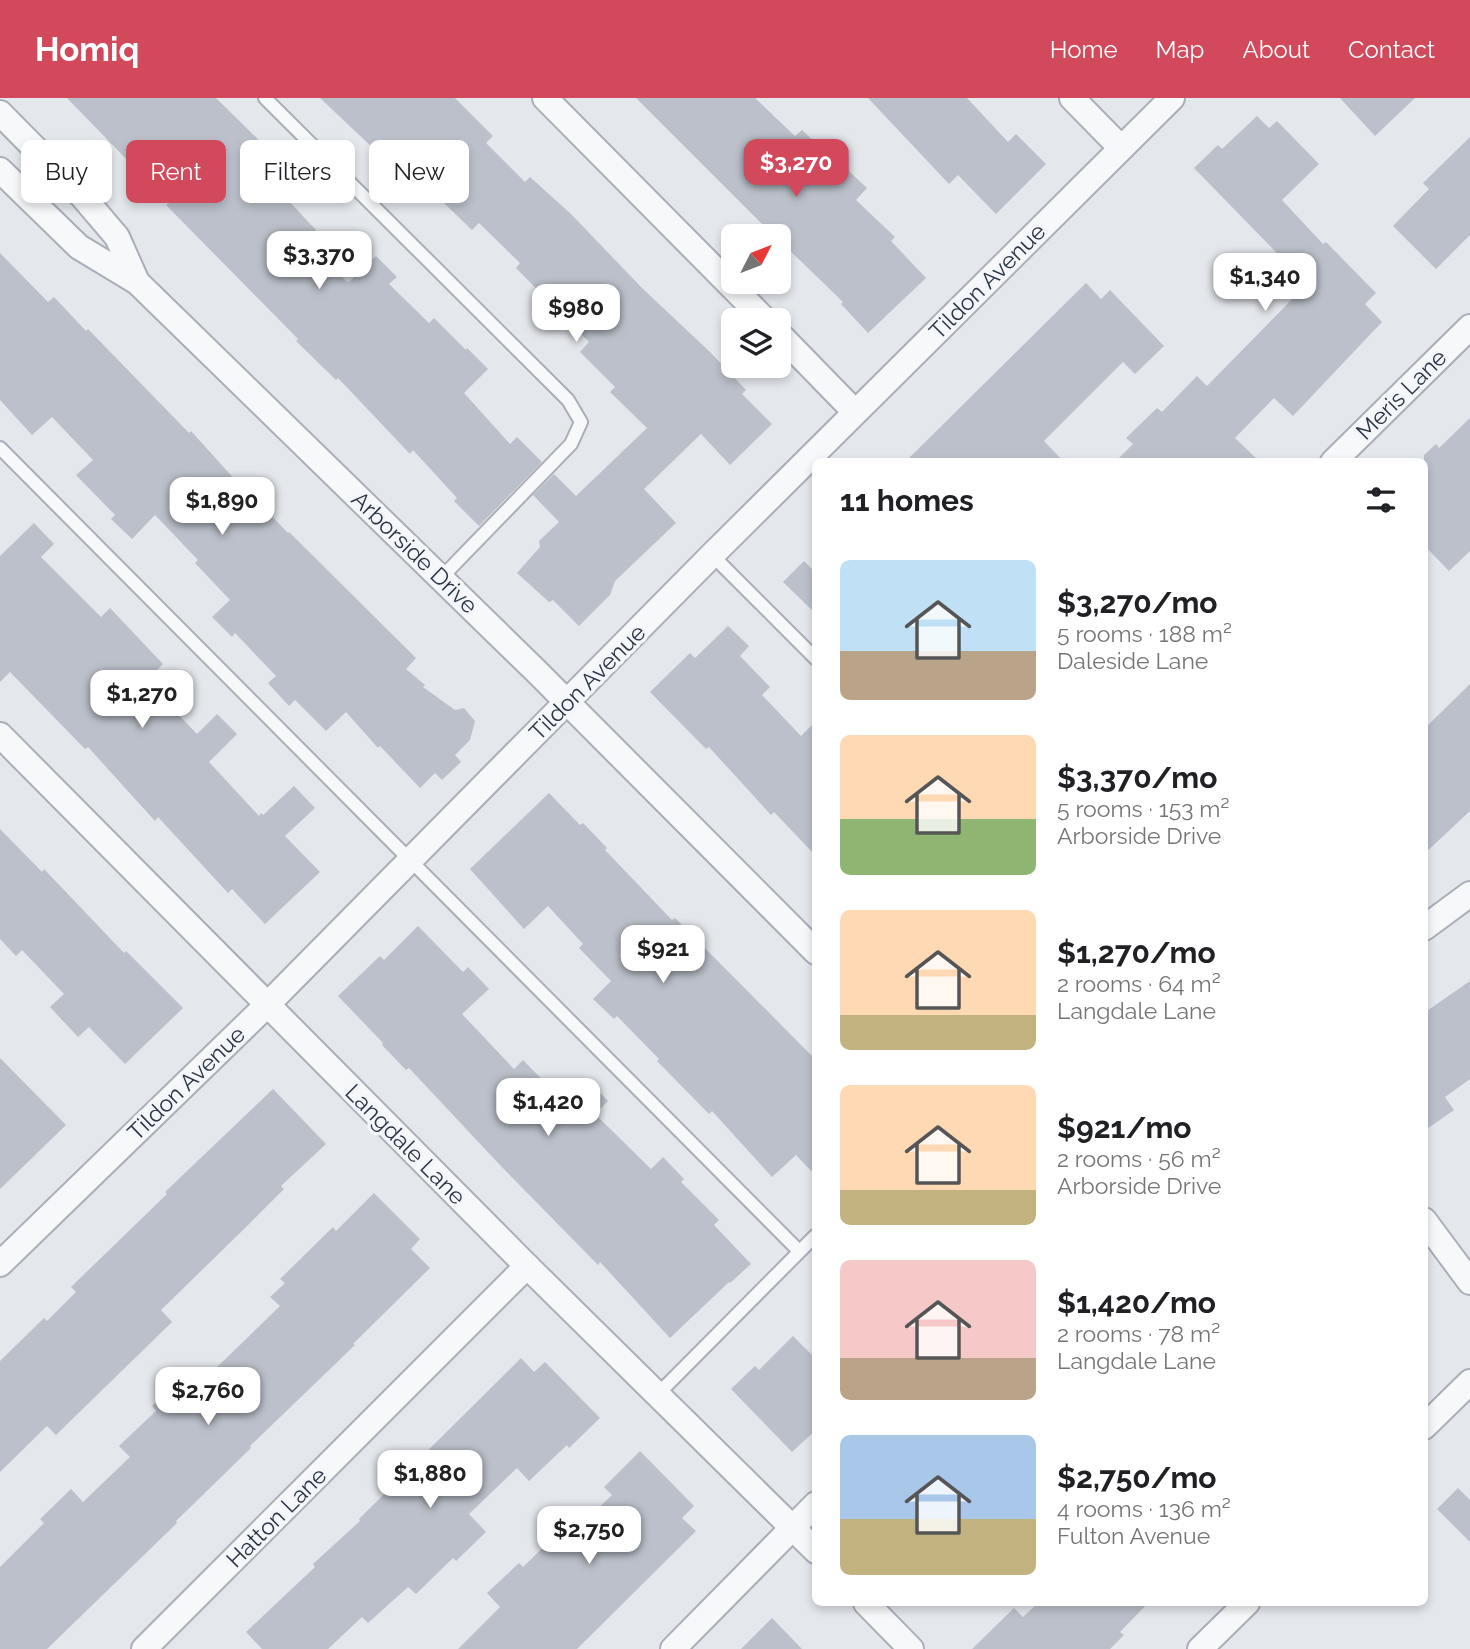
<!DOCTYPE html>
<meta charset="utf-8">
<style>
:root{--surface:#fff;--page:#f2f2f2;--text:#202124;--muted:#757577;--accent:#d1495b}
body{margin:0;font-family:Raleway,sans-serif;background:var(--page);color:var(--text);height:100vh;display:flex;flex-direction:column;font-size:26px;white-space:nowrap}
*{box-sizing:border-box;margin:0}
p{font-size:23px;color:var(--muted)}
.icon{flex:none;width:38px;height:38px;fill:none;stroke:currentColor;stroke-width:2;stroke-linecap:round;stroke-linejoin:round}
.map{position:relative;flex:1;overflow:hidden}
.sheet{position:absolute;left:812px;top:360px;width:616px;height:1148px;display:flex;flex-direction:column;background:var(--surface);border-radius:10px;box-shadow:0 4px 10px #0003}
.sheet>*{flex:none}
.banner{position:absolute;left:21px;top:42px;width:665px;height:63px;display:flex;gap:14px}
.needle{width:46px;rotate:48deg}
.tools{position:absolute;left:721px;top:126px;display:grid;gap:14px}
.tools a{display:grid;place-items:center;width:70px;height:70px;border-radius:10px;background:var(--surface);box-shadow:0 4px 10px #0003;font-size:35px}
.price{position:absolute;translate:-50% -60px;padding:0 16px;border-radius:14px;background:#fff;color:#222;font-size:23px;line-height:46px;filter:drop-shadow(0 2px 4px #0008)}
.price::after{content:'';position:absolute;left:50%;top:42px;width:21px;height:16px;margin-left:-10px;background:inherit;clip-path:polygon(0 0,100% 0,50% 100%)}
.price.selected{background:var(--accent);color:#fff}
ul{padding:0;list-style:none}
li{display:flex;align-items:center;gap:21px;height:175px;padding:0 28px}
li span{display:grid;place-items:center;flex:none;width:196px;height:140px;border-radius:10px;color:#555}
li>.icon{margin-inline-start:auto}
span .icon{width:84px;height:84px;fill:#fffc;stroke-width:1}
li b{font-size:30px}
h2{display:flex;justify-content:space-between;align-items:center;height:84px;padding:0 28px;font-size:30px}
.pill{padding:0 24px;border-radius:10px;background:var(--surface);box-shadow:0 4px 10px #0003;font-size:24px;line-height:63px}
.pill.selected{background:var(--accent);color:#fff}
header{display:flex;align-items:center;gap:42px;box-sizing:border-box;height:98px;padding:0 35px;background:var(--accent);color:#fff}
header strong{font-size:33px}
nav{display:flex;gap:38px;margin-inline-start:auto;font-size:24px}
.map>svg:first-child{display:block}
.building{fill:#bbc0ca}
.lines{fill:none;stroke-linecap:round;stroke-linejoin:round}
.service-casing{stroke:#a9aeb7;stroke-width:16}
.minor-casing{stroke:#a9aeb7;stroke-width:28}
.service{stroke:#f7f8fa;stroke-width:12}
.minor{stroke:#f7f8fa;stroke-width:24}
.labels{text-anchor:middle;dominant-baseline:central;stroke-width:7;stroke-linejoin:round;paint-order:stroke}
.street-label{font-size:23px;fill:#2b3445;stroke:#f4f6f9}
</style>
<header>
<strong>Homiq</strong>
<nav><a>Home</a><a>Map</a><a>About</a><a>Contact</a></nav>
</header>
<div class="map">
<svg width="1470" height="1551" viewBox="0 0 1470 1551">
<rect width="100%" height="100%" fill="#e4e7ec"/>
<g class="building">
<polygon points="67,0 216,0 271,54 264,61 295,92 286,100 316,132 306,141 346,183 349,184 376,158 397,179 389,186 429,225 434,220 466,252 467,250 488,271 464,295 510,346 517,339 542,364 479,428 454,403 457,400 413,352 410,356 338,280 336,282 296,243 298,241 166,107 169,105"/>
<polygon points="320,0 455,0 493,38 486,45 525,84 530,79 571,116 642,190 710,254 746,292 742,296 772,326 730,367 701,336 644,391 676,425 615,483 610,497 579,528 553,502 549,504 517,475 540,449 539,443 559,424 533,397 554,376 576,398 647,330 610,294 615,289 580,254 589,244 516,170 520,165 479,125 472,132 396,59 390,66"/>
<polygon points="636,0 755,0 795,38 802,32 837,66 839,64 867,90 856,102 895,139 891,143 926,180 868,235 841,206 843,204 779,142 779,138 772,136"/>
<polygon points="868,0 967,0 1008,44 1016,36 1046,66 996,116 958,77 949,86"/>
<polygon points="1340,0 1415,0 1375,38"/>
<polygon points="1257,18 1269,30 1277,23 1319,66 1282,102 1323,146 1326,144 1376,195 1365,206 1382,224 1293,318 1274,300 1235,340 1260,364 1115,364 1133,346 1126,340 1157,310 1162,314 1197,278 1207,288 1307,186 1194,70 1218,47 1222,51"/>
<polygon points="1470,39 1470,137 1436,171 1393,128 1429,91 1423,85"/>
<polygon points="0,155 48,204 54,199 86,233 88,231 189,335 191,333 257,406 259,405 288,435 289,434 416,560 406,571 425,587 423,589 455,612 464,610 475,623 470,642 455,657 461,664 442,682 435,675 420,690 380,648 378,650 346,614 326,633 295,602 289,608 268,585 276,578 235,535 232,539 212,519 230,502 195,465 198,462 155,417 132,441 111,421 115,417 76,377 93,362 52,319 32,337 0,302"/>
<polygon points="1086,185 1101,201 1110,192 1164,248 1135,276 1123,264 1044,343 1064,364 905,364"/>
<polygon points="1470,320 1470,453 1449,473 1424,447 1424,357 1436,346 1439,350"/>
<polygon points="34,425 54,446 41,459 101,519 110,510 163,566 146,583 197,636 217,616 237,636 209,664 259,718 261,715 263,717 294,688 315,710 285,738 320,774 265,826 232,791 228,795 158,719 155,723 88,649 85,651 10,574 0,584 0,458"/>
<polygon points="804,463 816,475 816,516 783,484"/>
<polygon points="728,528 749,548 740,558 770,589 762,597 801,638 816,623 816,758 774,714 771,717 709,649 706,651 650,594 690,555 695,560"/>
<polygon points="1470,586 1470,713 1424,756 1424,631"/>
<polygon points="549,695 580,727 583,725 607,750 605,752 672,822 675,820 816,962 816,1078 796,1057 772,1079 712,1013 709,1016 657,963 659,961 617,918 614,921 593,901 611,883 579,850 583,846 548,808 524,831 470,771"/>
<polygon points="0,731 42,774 44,771 124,855 126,853 183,910 125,966 89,929 78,939 50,909 64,896 22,852 16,858 0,841"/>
<polygon points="418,828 463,874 468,869 489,891 462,916 514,971 523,962 565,1005 588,982 608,1003 595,1016 651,1071 663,1059 684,1081 681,1084 719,1122 714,1127 751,1166 730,1185 729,1184 670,1240 600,1164 598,1167 498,1065 409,970 406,972 382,947 383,945 338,898 380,858 384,862"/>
<polygon points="1470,883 1470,981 1445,999 1454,1012 1424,1033 1424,915"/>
<polygon points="0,960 66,1027 0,1091"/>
<polygon points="273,991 326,1046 281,1088 284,1091 243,1132 161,1212 172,1224 56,1337 47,1328 0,1374 0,1263 44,1220 47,1223 76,1194 71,1189 167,1096 165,1094"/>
<polygon points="374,1095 420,1141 411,1151 430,1170 353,1246 355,1247 250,1348 251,1350 176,1423 177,1425 47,1551 0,1551 0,1469 44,1425 40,1421 71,1391 83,1404 130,1359 119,1348 156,1313 152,1308 183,1279 194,1291 242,1245 280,1208 270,1199 285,1185 280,1181 333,1129 336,1133"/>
<polygon points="793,1238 816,1261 816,1332 792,1354 731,1291 755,1268 759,1272"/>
<polygon points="521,1260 534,1274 545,1264 600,1320 569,1350 567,1347 529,1383 517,1370 469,1416 486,1434 456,1463 453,1460 416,1496 408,1489 368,1525 362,1519 328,1551 262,1551 246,1534 315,1469 313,1466 360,1423 359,1421"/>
<polygon points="640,1353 694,1408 682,1420 696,1433 577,1551 458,1551 500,1509 487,1495 519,1465 523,1469 560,1433 567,1440 612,1397 604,1389"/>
<polygon points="1458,1390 1470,1402 1470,1444 1437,1411"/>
<polygon points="1038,1505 1148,1505 1120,1534 1124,1537 1110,1551 972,1551 1014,1510 1023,1519"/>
<polygon points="772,1520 802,1551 741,1551"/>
</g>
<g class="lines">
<defs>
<g id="service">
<polyline points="265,0 568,302 581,324 571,346 441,480"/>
<polyline points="0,350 799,1153"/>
<polyline points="712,457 816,561"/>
<polyline points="657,1297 816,1137"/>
</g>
<g id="minor">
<polyline points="545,0 765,222"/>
<polyline points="1072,0 1121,50"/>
<polyline points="0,15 83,99 117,139 137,184"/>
<polyline points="0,72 79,149 137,184 535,572 816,854"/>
<polyline points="779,236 855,314"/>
<polyline points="1333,364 1470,229"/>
<polyline points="0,637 527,1168 816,1453"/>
<polyline points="1424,830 1470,796"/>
<polyline points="1424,1122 1470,1184"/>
<polyline points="0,1166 268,906 712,457 1172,0"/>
<polyline points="1424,1329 1470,1284"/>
<polyline points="866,1505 911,1551"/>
<polyline points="144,1551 527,1168"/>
<polyline points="673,1551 816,1406"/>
<polyline points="1200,1551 1247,1505"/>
</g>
</defs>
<use href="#service" class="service-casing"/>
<use href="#minor" class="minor-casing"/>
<use href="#service" class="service"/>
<use href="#minor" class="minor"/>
</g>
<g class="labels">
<g class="street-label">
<text transform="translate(987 183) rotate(-45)">Tildon Avenue</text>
<text transform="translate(1401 296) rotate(-45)">Meris Lane</text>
<text transform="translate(415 454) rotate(44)">Arborside Drive</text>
<text transform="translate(587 584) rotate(-45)">Tildon Avenue</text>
<text transform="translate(186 985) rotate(-44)">Tildon Avenue</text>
<text transform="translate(406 1046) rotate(45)">Langdale Lane</text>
<text transform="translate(276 1419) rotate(-45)">Hatton Lane</text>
</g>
</g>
</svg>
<div class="tools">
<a><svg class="needle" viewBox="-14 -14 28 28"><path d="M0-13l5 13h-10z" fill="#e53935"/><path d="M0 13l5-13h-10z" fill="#757577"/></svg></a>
<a><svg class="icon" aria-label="layers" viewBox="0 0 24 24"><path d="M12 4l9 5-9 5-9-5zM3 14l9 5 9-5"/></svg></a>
</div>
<b class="price selected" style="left:796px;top:101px">$3,270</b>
<b class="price" style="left:319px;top:193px">$3,370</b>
<b class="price" style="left:1265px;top:215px">$1,340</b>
<b class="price" style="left:576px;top:246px">$980</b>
<b class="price" style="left:222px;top:439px">$1,890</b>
<b class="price" style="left:142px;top:632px">$1,270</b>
<b class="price" style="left:663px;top:887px">$921</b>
<b class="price" style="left:548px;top:1040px">$1,420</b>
<b class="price" style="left:208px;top:1329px">$2,760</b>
<b class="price" style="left:430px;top:1412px">$1,880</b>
<b class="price" style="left:589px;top:1468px">$2,750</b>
<div class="banner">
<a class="pill">Buy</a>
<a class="pill selected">Rent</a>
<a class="pill">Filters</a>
<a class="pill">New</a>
</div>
<section class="sheet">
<h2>11 homes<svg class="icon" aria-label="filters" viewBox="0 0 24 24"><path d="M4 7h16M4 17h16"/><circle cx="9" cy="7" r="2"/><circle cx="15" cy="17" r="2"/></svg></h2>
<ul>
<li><span style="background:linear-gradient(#bfe0f5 65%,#b9a48a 0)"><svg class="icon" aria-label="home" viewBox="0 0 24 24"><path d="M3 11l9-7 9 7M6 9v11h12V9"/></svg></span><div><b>$3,270/mo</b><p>5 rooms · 188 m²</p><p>Daleside Lane</p></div></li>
<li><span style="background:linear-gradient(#ffd9b3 60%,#8fb573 0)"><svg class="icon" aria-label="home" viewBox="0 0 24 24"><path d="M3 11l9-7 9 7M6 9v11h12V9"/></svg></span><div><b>$3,370/mo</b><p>5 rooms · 153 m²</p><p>Arborside Drive</p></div></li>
<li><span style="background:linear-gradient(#ffd9b3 75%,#c2b280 0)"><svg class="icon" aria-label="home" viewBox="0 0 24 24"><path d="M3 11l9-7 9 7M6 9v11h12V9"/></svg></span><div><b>$1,270/mo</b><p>2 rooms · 64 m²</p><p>Langdale Lane</p></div></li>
<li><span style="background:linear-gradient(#ffd9b3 75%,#c2b280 0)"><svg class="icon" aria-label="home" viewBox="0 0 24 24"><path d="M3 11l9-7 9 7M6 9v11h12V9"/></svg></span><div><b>$921/mo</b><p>2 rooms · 56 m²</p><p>Arborside Drive</p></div></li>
<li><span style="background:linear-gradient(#f6c9c9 70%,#b9a48a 0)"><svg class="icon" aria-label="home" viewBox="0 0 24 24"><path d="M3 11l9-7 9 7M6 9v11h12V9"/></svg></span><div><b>$1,420/mo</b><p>2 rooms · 78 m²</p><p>Langdale Lane</p></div></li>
<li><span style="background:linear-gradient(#a9c7e8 60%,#c2b280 0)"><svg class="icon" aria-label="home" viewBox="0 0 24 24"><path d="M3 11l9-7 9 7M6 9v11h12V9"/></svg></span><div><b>$2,750/mo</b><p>4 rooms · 136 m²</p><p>Fulton Avenue</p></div></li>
</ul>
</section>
</div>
